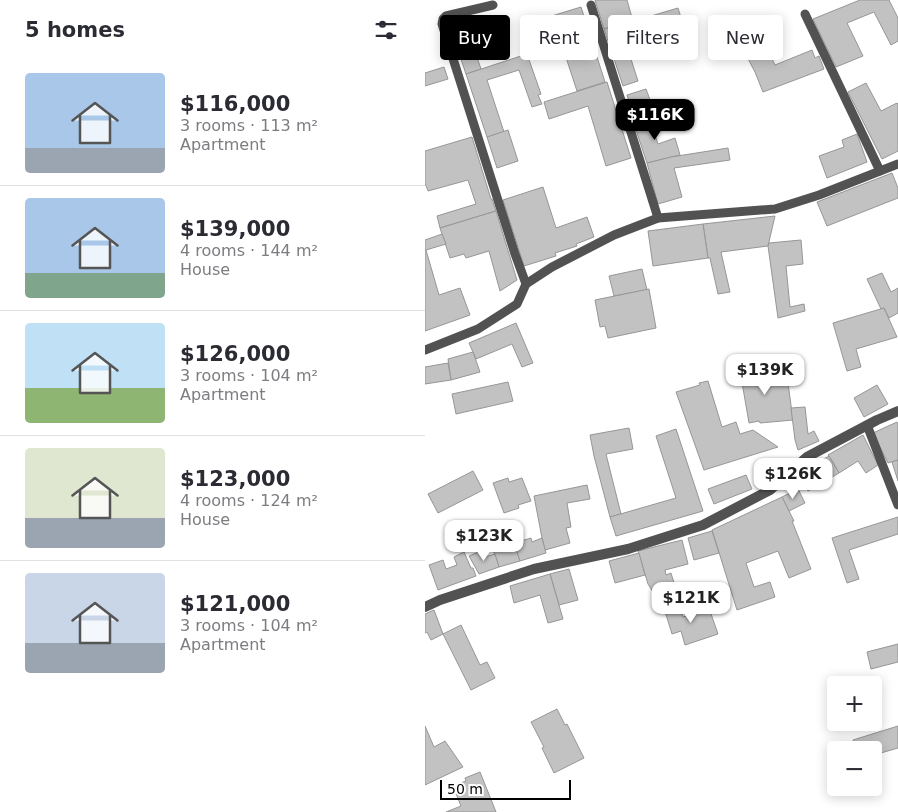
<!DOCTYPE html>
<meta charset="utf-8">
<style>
:root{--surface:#fff;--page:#f7f7f7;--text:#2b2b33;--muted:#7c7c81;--line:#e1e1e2;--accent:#000}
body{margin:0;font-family:"DejaVu Sans",sans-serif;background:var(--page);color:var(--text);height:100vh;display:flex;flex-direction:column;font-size:19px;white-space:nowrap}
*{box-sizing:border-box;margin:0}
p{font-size:16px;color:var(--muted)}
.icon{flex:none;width:28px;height:28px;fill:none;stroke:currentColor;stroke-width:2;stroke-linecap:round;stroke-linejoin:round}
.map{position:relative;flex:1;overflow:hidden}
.details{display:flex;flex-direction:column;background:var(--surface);width:425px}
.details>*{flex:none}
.banner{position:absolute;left:15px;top:15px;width:382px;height:45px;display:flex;gap:10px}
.controls{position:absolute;left:402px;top:676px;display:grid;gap:10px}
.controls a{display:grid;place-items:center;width:55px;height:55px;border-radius:5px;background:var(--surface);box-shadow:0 2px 12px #0003;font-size:25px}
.scale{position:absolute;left:15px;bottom:12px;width:131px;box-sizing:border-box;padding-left:5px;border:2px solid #000;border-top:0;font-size:14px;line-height:18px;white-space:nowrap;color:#000;-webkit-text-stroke:4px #fff;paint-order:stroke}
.price{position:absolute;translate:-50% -42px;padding:0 11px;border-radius:10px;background:#fff;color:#222;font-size:16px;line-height:32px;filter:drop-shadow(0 1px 2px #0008)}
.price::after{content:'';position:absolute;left:50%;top:30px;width:15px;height:11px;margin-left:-8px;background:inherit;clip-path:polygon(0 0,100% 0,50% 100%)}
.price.current{background:var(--accent);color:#fff}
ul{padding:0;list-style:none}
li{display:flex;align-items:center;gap:15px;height:125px;padding:0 25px}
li+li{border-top:1px solid var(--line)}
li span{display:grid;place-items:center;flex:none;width:140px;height:100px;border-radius:5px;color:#555}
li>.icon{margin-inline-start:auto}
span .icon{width:60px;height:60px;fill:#fffc;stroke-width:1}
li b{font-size:21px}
h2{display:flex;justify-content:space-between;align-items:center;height:60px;padding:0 25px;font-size:21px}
.pill{padding:0 18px;border-radius:5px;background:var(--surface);box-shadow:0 2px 12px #0003;font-size:18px;line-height:45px}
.pill.current{background:var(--accent);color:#fff}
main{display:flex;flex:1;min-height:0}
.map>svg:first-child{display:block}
.building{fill:#c2c2c2;stroke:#969696}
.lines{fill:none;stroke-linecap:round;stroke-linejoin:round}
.service{stroke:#525252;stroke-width:9}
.minor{stroke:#525252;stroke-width:10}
</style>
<main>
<section class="details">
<h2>5 homes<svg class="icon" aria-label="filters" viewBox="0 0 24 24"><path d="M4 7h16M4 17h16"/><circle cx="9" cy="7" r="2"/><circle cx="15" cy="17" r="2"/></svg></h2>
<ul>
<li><span style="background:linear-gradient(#a9c7e8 75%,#9aa5b1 0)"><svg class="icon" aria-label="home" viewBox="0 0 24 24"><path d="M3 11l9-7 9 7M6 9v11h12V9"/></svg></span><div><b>$116,000</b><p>3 rooms · 113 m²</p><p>Apartment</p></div></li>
<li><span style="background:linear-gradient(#a9c7e8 75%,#7fa58c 0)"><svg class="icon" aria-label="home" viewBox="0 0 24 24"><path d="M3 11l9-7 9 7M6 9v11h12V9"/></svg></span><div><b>$139,000</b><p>4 rooms · 144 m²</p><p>House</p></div></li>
<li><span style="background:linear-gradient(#bfe0f5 65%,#8fb573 0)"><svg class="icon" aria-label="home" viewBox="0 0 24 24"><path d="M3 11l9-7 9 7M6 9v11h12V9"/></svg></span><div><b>$126,000</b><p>3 rooms · 104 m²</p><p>Apartment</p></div></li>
<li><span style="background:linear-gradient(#dfe7d0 70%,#9aa5b1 0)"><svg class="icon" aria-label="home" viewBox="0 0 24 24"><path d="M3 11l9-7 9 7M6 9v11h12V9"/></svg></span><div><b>$123,000</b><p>4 rooms · 124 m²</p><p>House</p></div></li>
<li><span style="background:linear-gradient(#c9d6e8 70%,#9aa5b1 0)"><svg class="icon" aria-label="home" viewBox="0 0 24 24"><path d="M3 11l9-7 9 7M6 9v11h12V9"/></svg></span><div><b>$121,000</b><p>3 rooms · 104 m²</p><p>Apartment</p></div></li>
</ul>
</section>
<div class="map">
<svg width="473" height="812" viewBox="0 0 473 812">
<rect width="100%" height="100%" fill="#fff"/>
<g class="building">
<polygon points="170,0 202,0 208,21 179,29"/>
<polygon points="435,0 464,0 473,18 473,41 466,45 449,12 422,23 438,56 411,67 388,19"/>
<polygon points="156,7 180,82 152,91 133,33 110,41 104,23"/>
<polygon points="253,8 258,24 220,35 216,19"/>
<polygon points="45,14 53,37 46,39 56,69 41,74 23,21"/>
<polygon points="195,25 213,81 198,86 179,29"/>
<polygon points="341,46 350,65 387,50 390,58 394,56 399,69 338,92 330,72 321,55"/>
<polygon points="102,54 116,94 113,95 117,104 107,107 94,70 62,80 79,132 62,137 41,74"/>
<polygon points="19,67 23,79 0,86 0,73"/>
<polygon points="182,82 206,158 181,166 163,106 124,119 119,102"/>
<polygon points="441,83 456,111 472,103 473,104 473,151 457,159 423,92"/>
<polygon points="221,89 231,116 211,123 202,95"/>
<polygon points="233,116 238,130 229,132 233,144 250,138 255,155 222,163 209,124"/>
<polygon points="83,130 93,161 72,168 62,137"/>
<polygon points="432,134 442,162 402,178 394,156 419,147 417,140"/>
<polygon points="47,137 66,199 67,199 71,211 15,228 12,216 51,204 43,180 3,191 0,183 0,151"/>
<polygon points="303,148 305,160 249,168 257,197 233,204 222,163 246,157"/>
<polygon points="467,173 473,188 473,198 402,226 392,202"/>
<polygon points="118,187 131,228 162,217 169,237 151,244 152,246 130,253 131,256 99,266 78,200"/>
<polygon points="71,211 92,280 75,291 64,251 41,258 39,254 25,258 15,228"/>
<polygon points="350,216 343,246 296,252 305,292 293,294 285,258 283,258 278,224"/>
<polygon points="278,224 283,258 228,266 223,231"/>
<polygon points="17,234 21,244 1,250 14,295 35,288 45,315 0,331 0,240"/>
<polygon points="376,240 378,264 361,266 365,307 379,304 380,311 353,318 343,246 344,243"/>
<polygon points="217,269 222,290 189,296 184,276"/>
<polygon points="457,273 466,292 473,288 473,313 464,318 459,308 456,309 442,279"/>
<polygon points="224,289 231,328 183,338 180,326 175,327 170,300"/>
<polygon points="459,308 472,337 431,349 436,367 422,371 408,323"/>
<polygon points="91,323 108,363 97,367 87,344 51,359 44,343"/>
<polygon points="48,352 55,372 26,380 23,359"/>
<polygon points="327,357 331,380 362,376 368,420 335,423 334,421 324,423 313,359"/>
<polygon points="23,363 26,380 0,384 0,367"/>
<polygon points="283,381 297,427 311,422 315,434 328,430 353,447 279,470 251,392 275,385 274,383"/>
<polygon points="83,382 88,401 31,414 27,394"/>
<polygon points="452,385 463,404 439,417 429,398"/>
<polygon points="380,407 383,434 389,431 394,441 373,450 370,440 366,408"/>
<polygon points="472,422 473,424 473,460 463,463 448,433"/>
<polygon points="204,428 208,449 181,454 196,514 185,517 169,456 165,435"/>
<polygon points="251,429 278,511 191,536 185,517 251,498 231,436"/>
<polygon points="438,435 453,465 441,473 433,461 414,473 403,455"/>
<polygon points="404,456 414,473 383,491 373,474"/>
<polygon points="473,460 473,481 467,462"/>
<polygon points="48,471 58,490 13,513 3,494"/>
<polygon points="321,475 327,489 289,504 283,489"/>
<polygon points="83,478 84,482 97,478 106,501 93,505 94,508 79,513 68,483"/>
<polygon points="162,485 165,499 142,503 146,527 141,528 145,543 120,550 117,538 109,496"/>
<polygon points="373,489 380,503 364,511 357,497"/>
<polygon points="357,497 369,521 367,521 386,569 364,578 353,551 321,563 329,587 345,582 350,597 312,610 287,530"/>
<polygon points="473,517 473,534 424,550 434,579 422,583 407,538"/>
<polygon points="287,531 294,553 269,560 263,538"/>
<polygon points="86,532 95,561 74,567 68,550 78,547 74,536"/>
<polygon points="106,538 107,542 117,538 121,553 95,561 89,543"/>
<polygon points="257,540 263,564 240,570 241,575 246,573 255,603 239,608 229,591 228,592 223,584 213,551"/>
<polygon points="56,551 60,557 70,554 74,567 54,574 44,556"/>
<polygon points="39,552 46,568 48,568 51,576 13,590 4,565 18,560 21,569 32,565 29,557"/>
<polygon points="214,553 220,575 190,583 184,561"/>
<polygon points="144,569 153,600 134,605 125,574"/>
<polygon points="125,574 138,619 123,623 115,595 89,603 85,586"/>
<polygon points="253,603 258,617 284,608 293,634 260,645 256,631 247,634 239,608"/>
<polygon points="9,610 18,634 6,640 2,632 0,633 0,614"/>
<polygon points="36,625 55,665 62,662 70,678 46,690 18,634"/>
<polygon points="473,644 473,662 446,669 442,652"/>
<polygon points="132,709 140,725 142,724 159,758 129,773 117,748 119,747 106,722"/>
<polygon points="0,726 9,747 20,741 38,767 0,785"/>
<polygon points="473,726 473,748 449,755 449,750 431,750 428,740"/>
<polygon points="55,772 71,812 21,812 36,806 28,786 41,781 40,778"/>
</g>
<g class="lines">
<g class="service">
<polyline points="68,5 21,16 18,19 17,24 90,254 101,284"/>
<polyline points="166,5 233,218"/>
<polyline points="380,14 455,171"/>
<polyline points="0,350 53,329 92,304 101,284 127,267 189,235 233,218 350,209 394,195 473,164"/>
<polyline points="442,425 473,505"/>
</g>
<polyline class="minor" points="0,607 15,600 109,569 203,549 278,525 345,490 382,457 452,420 473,411"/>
</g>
</svg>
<div class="controls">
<a>+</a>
<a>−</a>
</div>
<div class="scale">50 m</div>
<b class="price current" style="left:230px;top:141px">$116K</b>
<b class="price" style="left:340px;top:396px">$139K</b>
<b class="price" style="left:368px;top:500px">$126K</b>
<b class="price" style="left:59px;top:562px">$123K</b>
<b class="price" style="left:266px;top:624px">$121K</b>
<div class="banner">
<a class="pill current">Buy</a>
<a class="pill">Rent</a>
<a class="pill">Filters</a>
<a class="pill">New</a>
</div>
</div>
</main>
